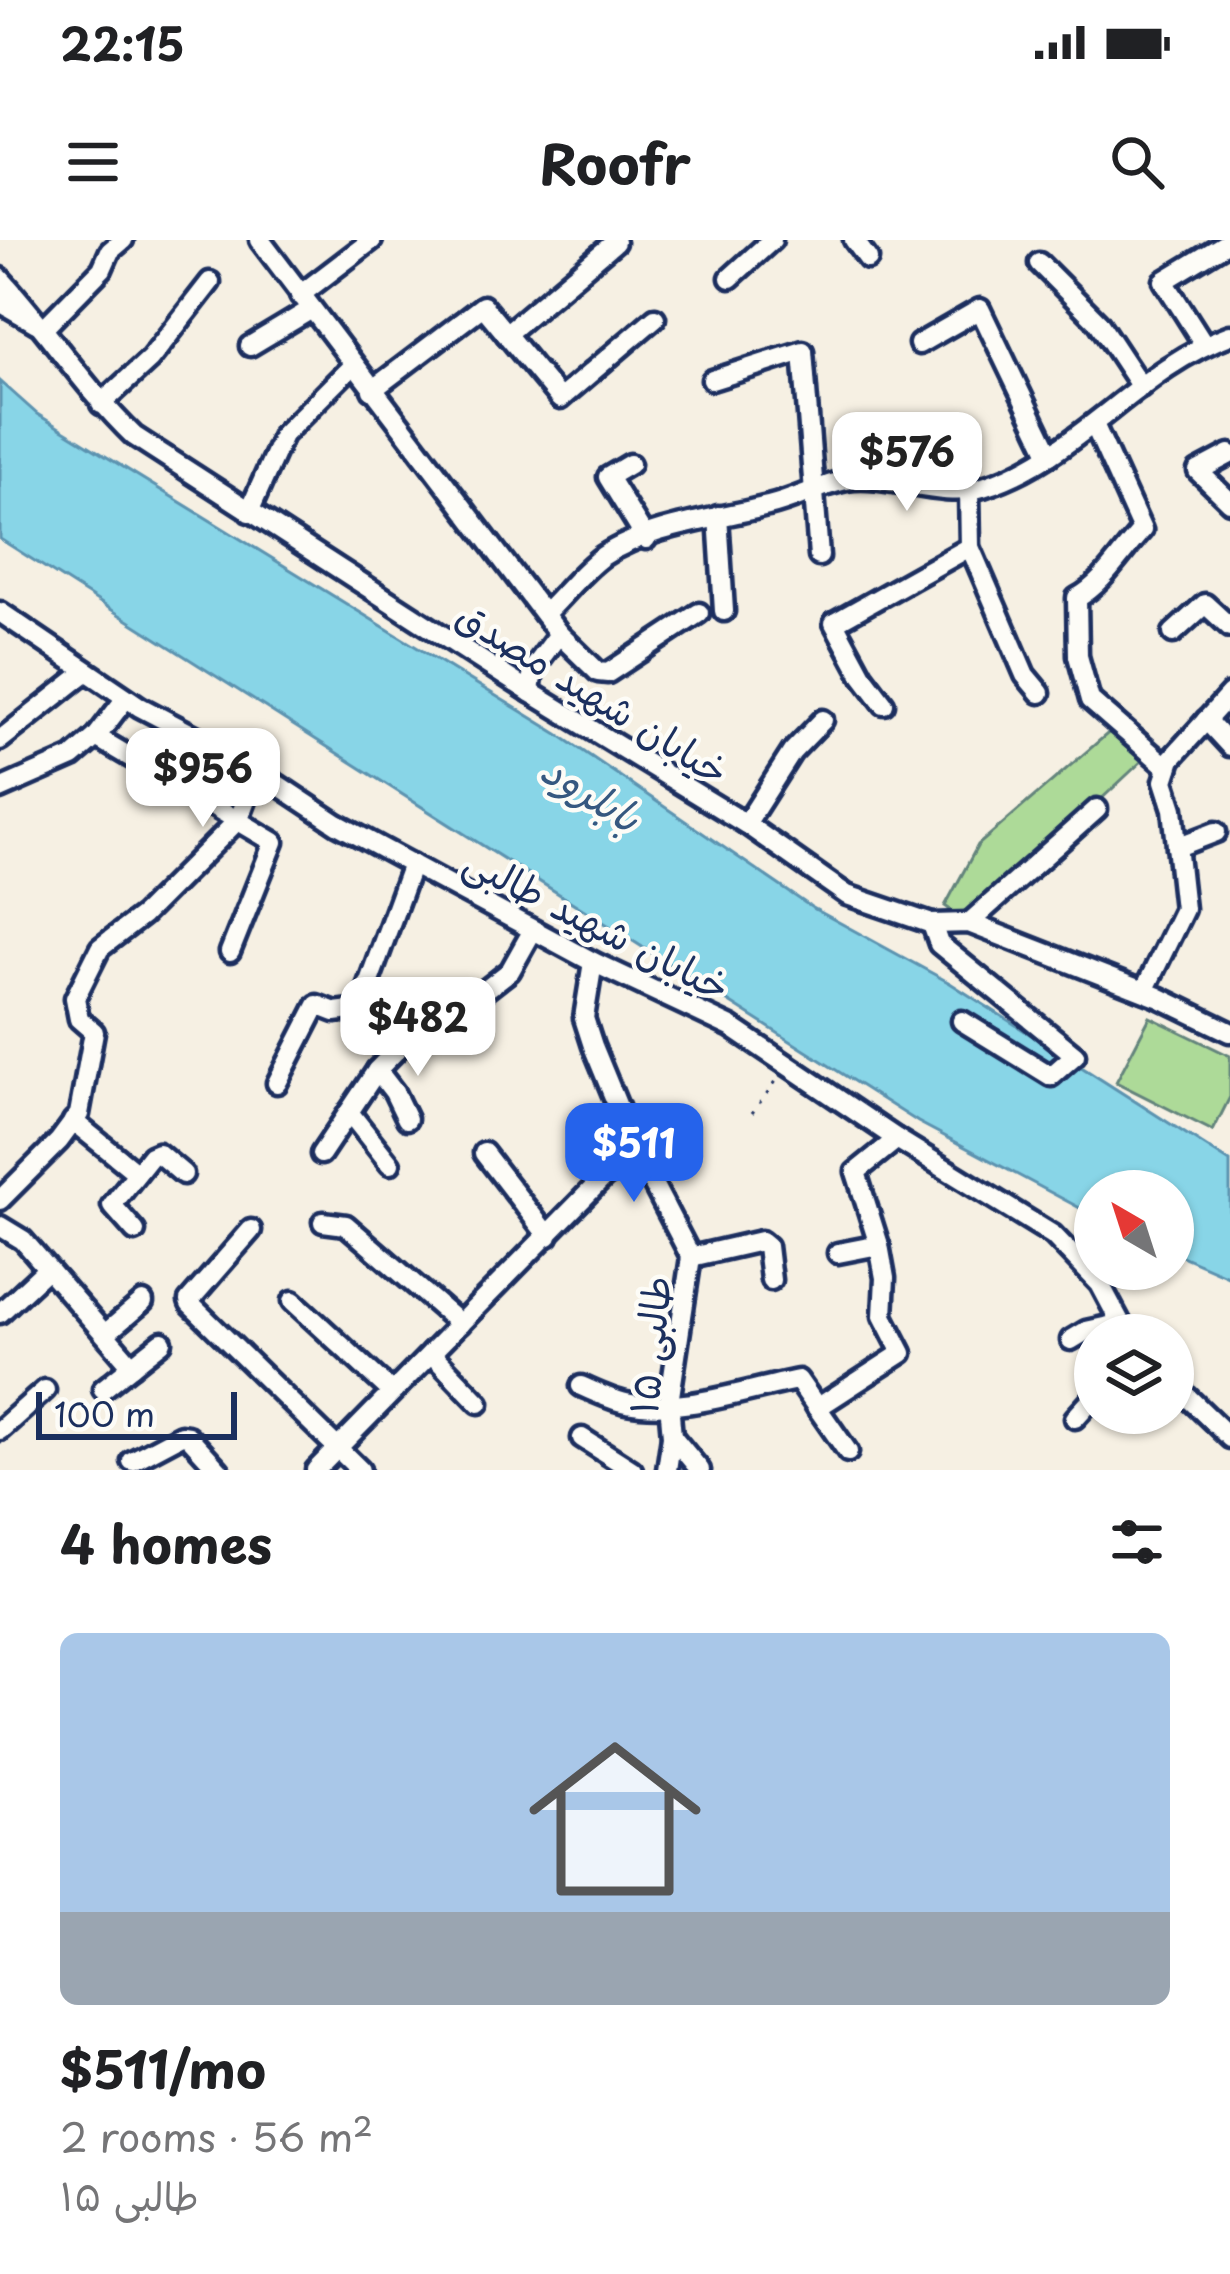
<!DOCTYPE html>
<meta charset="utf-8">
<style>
:root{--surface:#fff;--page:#f2f2f2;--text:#202124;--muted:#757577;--line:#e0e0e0;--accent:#2563eb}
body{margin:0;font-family:"Playpen Sans","Playpen Sans Arabic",sans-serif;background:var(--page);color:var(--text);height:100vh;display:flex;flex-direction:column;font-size:45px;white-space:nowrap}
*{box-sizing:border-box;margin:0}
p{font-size:39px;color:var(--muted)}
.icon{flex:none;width:66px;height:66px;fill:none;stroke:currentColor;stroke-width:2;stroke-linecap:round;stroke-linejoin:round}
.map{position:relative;height:1230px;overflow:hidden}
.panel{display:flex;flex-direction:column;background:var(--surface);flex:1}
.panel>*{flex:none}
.needle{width:78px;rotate:321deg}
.controls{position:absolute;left:1074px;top:930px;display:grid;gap:24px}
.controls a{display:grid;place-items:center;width:120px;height:120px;border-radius:50%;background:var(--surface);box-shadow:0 3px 9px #0004;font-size:60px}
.scale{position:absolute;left:36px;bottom:30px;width:201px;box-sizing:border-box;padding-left:12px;border:6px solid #1b2f5e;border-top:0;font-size:33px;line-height:42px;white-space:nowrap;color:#1b2f5e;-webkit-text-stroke:9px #fdfcf7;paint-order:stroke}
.price{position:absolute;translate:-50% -102px;padding:0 27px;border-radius:24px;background:#fff;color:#222;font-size:39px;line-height:78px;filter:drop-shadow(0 3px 6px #0008)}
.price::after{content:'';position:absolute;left:50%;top:72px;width:36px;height:27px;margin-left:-18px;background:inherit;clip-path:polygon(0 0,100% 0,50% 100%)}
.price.on{background:var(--accent);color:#fff}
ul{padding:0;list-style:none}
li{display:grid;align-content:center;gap:24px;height:636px;padding:0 60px}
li+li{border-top:3px solid var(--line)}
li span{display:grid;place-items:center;height:372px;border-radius:18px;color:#555}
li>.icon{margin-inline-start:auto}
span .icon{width:216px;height:216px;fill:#fffc;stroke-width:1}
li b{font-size:51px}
h2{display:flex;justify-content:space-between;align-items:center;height:144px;padding:0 60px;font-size:51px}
.status{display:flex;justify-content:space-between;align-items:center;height:84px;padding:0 60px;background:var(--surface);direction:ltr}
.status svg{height:33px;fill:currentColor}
header{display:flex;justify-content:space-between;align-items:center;height:156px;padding:0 60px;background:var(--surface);font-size:54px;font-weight:700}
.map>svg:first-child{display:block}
.green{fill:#adda98;stroke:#64847b;stroke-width:3}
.water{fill:#88d5e7;stroke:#5c93b0;stroke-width:3}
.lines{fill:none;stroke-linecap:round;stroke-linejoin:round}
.minor-casing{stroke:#1b2f5e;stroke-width:27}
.path{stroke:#1b2f5e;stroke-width:3;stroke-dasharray:3 9;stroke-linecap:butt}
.minor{stroke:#fdfcf7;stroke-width:18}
.labels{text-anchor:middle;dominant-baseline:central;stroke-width:9;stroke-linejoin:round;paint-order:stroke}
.street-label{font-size:39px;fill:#1b2f5e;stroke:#fdfcf7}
.water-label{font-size:42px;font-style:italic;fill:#365880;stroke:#fdfcf7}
</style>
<div class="status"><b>22:15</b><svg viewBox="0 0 49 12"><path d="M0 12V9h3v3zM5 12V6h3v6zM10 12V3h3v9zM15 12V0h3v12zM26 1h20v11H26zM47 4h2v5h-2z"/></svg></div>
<header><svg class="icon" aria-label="menu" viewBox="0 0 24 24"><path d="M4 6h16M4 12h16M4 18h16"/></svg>Roofr<svg class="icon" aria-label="search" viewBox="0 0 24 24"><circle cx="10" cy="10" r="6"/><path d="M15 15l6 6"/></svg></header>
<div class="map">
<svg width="1230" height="1230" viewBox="0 0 1230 1230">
<rect width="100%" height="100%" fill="#f6f0e3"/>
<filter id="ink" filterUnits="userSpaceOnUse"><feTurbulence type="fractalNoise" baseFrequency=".00833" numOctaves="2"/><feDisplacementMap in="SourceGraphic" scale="24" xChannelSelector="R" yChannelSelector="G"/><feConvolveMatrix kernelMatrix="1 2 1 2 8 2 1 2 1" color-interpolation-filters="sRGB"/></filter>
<g filter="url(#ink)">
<g class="green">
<polygon points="1114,488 1143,520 969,683 945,666 978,605"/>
<polygon points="1150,777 1230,816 1230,857 1213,891 1116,842"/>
</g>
<polygon class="water" points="0,141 37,174 558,494 811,667 950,743 1230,922 1230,1037 1173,1012 1173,951 1095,951 1095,976 918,882 0,299"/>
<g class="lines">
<defs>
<g id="minor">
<polyline points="260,0 559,394 533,429 530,452"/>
<polyline points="854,0 868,19"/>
<polyline points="1039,23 1098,82 1141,147"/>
<path d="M0 38C47 89 84 148 134 196L530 452 746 584 847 655 932 684 969 683 1158 757 1230 792"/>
<polyline points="730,38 772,0"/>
<polyline points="300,55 372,0"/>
<polyline points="0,62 36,83"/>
<polyline points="45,87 102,29 110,11 123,0"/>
<polyline points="506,94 615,2"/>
<polyline points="919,104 980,69 1050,215"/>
<polyline points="1204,104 1164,41 1230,1"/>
<polyline points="250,106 310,70"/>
<polyline points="712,140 803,111 819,316"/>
<polyline points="372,150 483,66 560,159 655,78"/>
<polyline points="101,164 150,119 210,42"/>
<path d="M1094 184 1142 290C1121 313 1103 344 1077 358L1078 416 1090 460 1168 528"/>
<polyline points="1230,214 1198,231 1230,262"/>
<polyline points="630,224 608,237 646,299"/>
<polyline points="969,249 970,307 1025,435 1040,453"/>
<polyline points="249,272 283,195 353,125"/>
<polyline points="718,276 724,371"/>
<polyline points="0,372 140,467 239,519 337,584 593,722 731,787 897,899 1053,995 1100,1044 1127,1095"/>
<path d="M544 374C563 356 582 331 603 316 648 286 717 279 768 266 795 260 820 245 847 240 887 233 941 260 983 247 1078 218 1137 128 1230 95"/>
<polyline points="1173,393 1205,364 1230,387"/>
<polyline points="559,394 598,432 608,433 699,373"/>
<polyline points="884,464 862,435 834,383 970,307"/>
<polyline points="1206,480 1230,506"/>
<polyline points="96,497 274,602 230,712"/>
<polyline points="0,500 86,432"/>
<polyline points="0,549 73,517 96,497 126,458"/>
<polyline points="746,584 792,512 823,480"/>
<polyline points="1177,607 1216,592"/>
<polyline points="969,683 1097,569"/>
<polyline points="932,684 939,704 1075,815 1051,836 962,781"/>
<polyline points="593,722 584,778 593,806 637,913 691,1017 669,1163 672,1196 667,1230"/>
<polyline points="1144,751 1184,669 1173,569 1164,541 1171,519 1230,454"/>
<polyline points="377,830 394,852 407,879"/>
<polyline points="277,843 317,765 335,772 359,769 412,624"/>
<polyline points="349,872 390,924"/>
<polyline points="73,881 137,933"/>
<polyline points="484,913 548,996"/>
<polyline points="321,914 377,830 417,789 465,766 510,731 533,690"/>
<polyline points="0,960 59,901 79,874 94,792 79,779 75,758 100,708 143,675 239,579 257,531"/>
<polyline points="323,982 346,985 460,1084"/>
<polyline points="0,986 23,1000 132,1126"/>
<polyline points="251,990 189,1061 190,1064 360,1230"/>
<polyline points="135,991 112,965 151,916 158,913 183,934"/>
<polyline points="838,1013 879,1005"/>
<polyline points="691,1017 761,1001 767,1006 771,1040"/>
<polyline points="293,1061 392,1152"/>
<polyline points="0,1073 47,1029"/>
<polyline points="105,1094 143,1062"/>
<polyline points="1071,1100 1086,1091 1118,1084"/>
<polyline points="431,1113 479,1163"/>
<polyline points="1173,1143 1230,1198"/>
<path d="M581 1146C595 1152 611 1160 626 1163 682 1174 744 1150 798 1140L848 1212"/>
<polyline points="103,1149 162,1102"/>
<polyline points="817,1168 902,1113 883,1076 885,1038 879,1005 856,932 897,899"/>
<polyline points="1075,1178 1095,1156"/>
<polyline points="0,1190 45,1150"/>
<polyline points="672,1196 700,1230"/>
<polyline points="582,1198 632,1230"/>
<polyline points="132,1221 181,1195 188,1196 219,1230"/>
<polyline points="316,1230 604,937 637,913"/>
</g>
</defs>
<use href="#minor" class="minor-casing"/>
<polyline class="path" points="752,873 780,836"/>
<use href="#minor" class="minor"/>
</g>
</g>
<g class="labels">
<g class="street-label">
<text transform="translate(594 451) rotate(32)">خیابان شهید مصدق</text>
<text transform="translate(598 682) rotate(27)">خیابان شهید طالبی</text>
<text transform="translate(648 1105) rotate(-84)">طالبی ۱۵</text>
</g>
<g class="water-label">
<text transform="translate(592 551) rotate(32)">بابلرود</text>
</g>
</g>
</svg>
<div class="controls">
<a><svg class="needle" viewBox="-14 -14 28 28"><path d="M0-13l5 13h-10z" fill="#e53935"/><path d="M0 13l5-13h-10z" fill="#757577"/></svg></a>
<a><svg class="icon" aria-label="layers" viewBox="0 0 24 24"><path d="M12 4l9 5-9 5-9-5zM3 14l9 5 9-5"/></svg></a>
</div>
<div class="scale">100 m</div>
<b class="price" style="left:907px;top:274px">$576</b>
<b class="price" style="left:203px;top:590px">$956</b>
<b class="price" style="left:418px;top:839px">$482</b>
<b class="price on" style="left:634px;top:965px">$511</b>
</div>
<section class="panel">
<h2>4 homes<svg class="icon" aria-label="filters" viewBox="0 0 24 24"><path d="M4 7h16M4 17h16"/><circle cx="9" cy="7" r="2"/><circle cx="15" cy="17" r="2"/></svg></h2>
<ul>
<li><span style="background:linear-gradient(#a9c7e8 75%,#9aa5b1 0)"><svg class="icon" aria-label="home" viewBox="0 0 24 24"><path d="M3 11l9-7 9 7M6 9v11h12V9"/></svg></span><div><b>$511/mo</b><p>2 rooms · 56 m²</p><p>طالبی ۱۵</p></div></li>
</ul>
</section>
